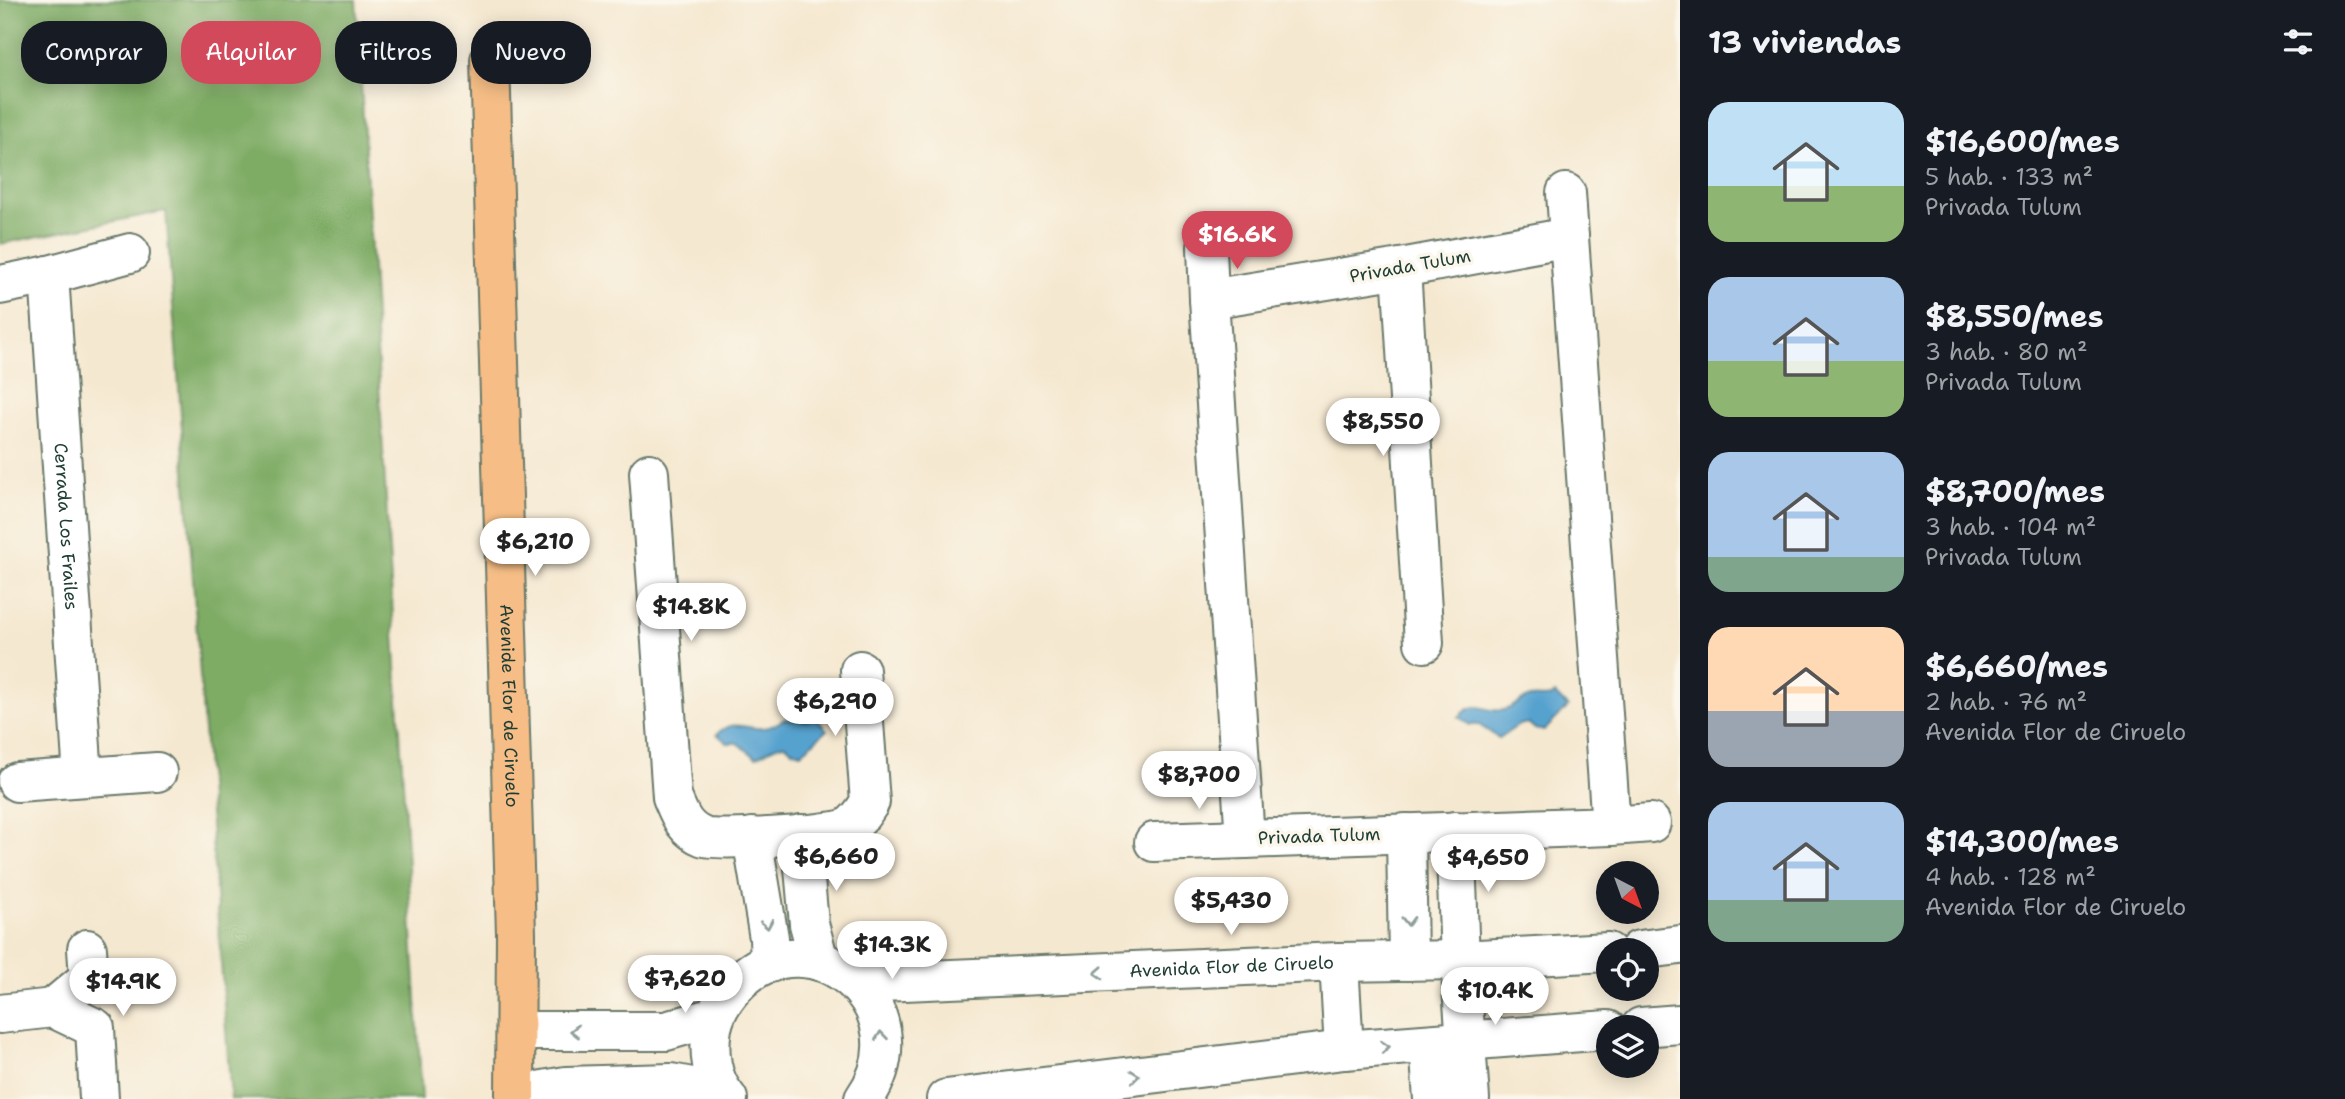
<!DOCTYPE html>
<html lang="es">
<meta charset="utf-8">
<style>
:root{--surface:#171b24;--page:#242831;--text:#f1f3f6;--muted:#9ea1a6;--accent:#d1495b}
body{margin:0;font-family:"Shantell Sans",sans-serif;background:var(--page);color:var(--text);height:100vh;display:flex;flex-direction:column;font-size:26px;white-space:nowrap}
*{box-sizing:border-box;margin:0}
p{font-size:23px;color:var(--muted)}
.icon{flex:none;width:38px;height:38px;fill:none;stroke:currentColor;stroke-width:2;stroke-linecap:round;stroke-linejoin:round}
.map{position:relative;flex:1;overflow:hidden}
.side{display:flex;flex-direction:column;background:var(--surface);width:665px}
.side>*{flex:none}
.top-card{position:absolute;left:21px;top:21px;width:665px;height:63px;display:flex;gap:14px}
.needle{width:46px;rotate:139deg}
.controls{position:absolute;left:1596px;top:861px;display:grid;gap:14px}
.controls a{display:grid;place-items:center;width:63px;height:63px;border-radius:50%;background:var(--surface);box-shadow:0 4px 18px #0003;font-size:35px}
.price{position:absolute;translate:-50% -60px;padding:0 16px;border-radius:24px;background:#fff;color:#222;font-size:23px;line-height:46px;filter:drop-shadow(0 2px 4px #0008)}
.price::after{content:'';position:absolute;left:50%;top:42px;width:21px;height:16px;margin-left:-10px;background:inherit;clip-path:polygon(0 0,100% 0,50% 100%)}
.price.on{background:var(--accent);color:#fff}
ul{padding:0;list-style:none}
li{display:flex;align-items:center;gap:21px;height:175px;padding:0 28px}
li span{display:grid;place-items:center;flex:none;width:196px;height:140px;border-radius:21px;color:#555}
li>.icon{margin-inline-start:auto}
span .icon{width:84px;height:84px;fill:#fffc;stroke-width:1}
li b{font-size:30px}
h2{display:flex;justify-content:space-between;align-items:center;height:84px;padding:0 28px;font-size:30px}
.tag{padding:0 24px;border-radius:28px;background:var(--surface);box-shadow:0 4px 18px #0003;font-size:24px;line-height:63px}
.tag.on{background:var(--accent);color:#fff}
main{display:flex;flex:1;min-height:0}
.map>svg:first-child{display:block}
.forest{fill:#7eac65;stroke:#4e744c;stroke-width:2}
.water{fill:#57a2cf;stroke:#3b7082;stroke-width:2}
.lines{fill:none;stroke-linecap:round;stroke-linejoin:round}
.minor-casing{stroke:#6a796b;stroke-width:42}
.major-casing{stroke:#6a796b;stroke-width:42}
.minor{stroke:#fff;stroke-width:38}
.major{stroke:#f6be86;stroke-width:38}
.oneway{stroke:#8f9e9a}
.labels{text-anchor:middle;dominant-baseline:central;stroke-width:7;stroke-linejoin:round;paint-order:stroke}
.street-label{font-size:18px;fill:#1f3d34;stroke:#fbf7ec}
</style>
<main>
<div class="map">
<svg width="1680" height="1099" viewBox="0 0 1680 1099">
<rect width="100%" height="100%" fill="#fbf7ec"/>
<filter id="ink" filterUnits="userSpaceOnUse"><feTurbulence type="fractalNoise" baseFrequency=".0143" numOctaves="2"/><feDisplacementMap in="SourceGraphic" scale="14" xChannelSelector="R" yChannelSelector="G"/><feConvolveMatrix kernelMatrix="1 2 1 2 8 2 1 2 1" color-interpolation-filters="sRGB"/></filter>
<filter id="wash" filterUnits="userSpaceOnUse"><feTurbulence type="fractalNoise" baseFrequency=".00686" numOctaves="4" result="noise"/><feDisplacementMap in="SourceGraphic" scale="28" xChannelSelector="R" yChannelSelector="G"/><feGaussianBlur stdDeviation="1.57" result="paint"/><feColorMatrix in="noise" values="0 0 0 0 0 0 0 0 0 0 0 0 0 0 0 0 0 1.4 0 .05"/><feComposite in="paint" operator="in"/></filter>
<g filter="url(#wash)">
<rect width="100%" height="100%" fill="#f5e8d0"/>
<polygon class="forest" points="0,0 356,0 422,1099 231,1099 166,211 0,244"/>
<g class="water">
<path d="M1555 694 1568 707 1544 731 1535 729 1528 723 1519 725 1499 738 1479 725H1470L1459 717C1479 697 1483 714 1504 710 1514 708 1520 699 1529 698 1539 696 1545 701 1555 694Z"/>
<path d="M814 716 827 730 801 753 792 750 785 744 776 746 756 757 737 743H727L717 734C739 712 753 742 784 719L807 721Z"/>
</g>
</g>
<g filter="url(#ink)">
<g class="lines">
<defs>
<g id="minor">
<polyline points="1566,193 1569,237"/>
<polygon points="1569,237 1611,826 1245,839 1209,299 1401,268"/>
<polyline points="1207,247 1209,299"/>
<polyline points="1401,268 1424,643"/>
<path id="s1" d="M49 275 83 777"/>
<polyline points="0,285 49,275 130,253"/>
<path d="M649 473 672 797C680 816 684 829 704 837 715 842 830 834 844 829 856 825 864 811 870 802L860 670"/>
<polyline points="17,782 157,772"/>
<polyline points="1611,826 1651,823"/>
<polyline points="1455,831 1460,960 1470,1099"/>
<polyline points="1406,833 1408,961"/>
<polyline points="801,834 809,924 819,961"/>
<polyline points="752,837 769,938 770,963"/>
<polyline points="1154,842 1245,839"/>
<polyline points="87,949 89,978 53,1008 95,1028 99,1099"/>
<polyline points="1639,950 1680,945"/>
<polyline points="1339,962 1344,1050"/>
<path id="s2" d="M858 983 1339 962 1460 960 1608 952"/>
<polyline points="0,1014 53,1008"/>
<polyline points="1641,1027 1680,1024"/>
<polyline points="516,1031 666,1031 714,1017"/>
<polyline points="1429,1044 1433,1099"/>
<polyline points="515,1095 566,1086 671,1083 723,1093"/>
<path d="M728 1099C711 1080 708 1052 712 1028 716 1010 725 995 739 982 812 911 927 1009 864 1099"/>
<polyline points="946,1099 1344,1050 1608,1030"/>
</g>
<g id="major">
<path id="s3" d="M490 60 516 934 515 1099"/>
</g>
</defs>
<use href="#minor" class="minor-casing"/>
<use href="#major" class="major-casing"/>
<use href="#minor" class="minor"/>
<use href="#major" class="major"/>
</g>
<defs><path id="oneway-chevron" d="M-2-3.5L2.5 0L-2 3.5" fill="none" stroke-width="1.6" stroke-linecap="round" stroke-linejoin="round" transform="scale(1.75)"/></defs>
<g class="oneway">
<use href="#oneway-chevron" transform="translate(1408 921) rotate(89)"/>
<use href="#oneway-chevron" transform="translate(767 924) rotate(80)"/>
<use href="#oneway-chevron" transform="translate(1099 973) rotate(177)"/>
<use href="#oneway-chevron" transform="translate(575 1031) rotate(180)"/>
<use href="#oneway-chevron" transform="translate(881 1036) rotate(-96)"/>
<use href="#oneway-chevron" transform="translate(1385 1047) rotate(-4)"/>
<use href="#oneway-chevron" transform="translate(1135 1076) rotate(-7)"/>
</g>
</g>
<g class="labels">
<g class="street-label">
<text transform="translate(1410 266) rotate(-10)">Privada Tulum</text>
<text stroke="none"><textPath href="#s1" startOffset="252">Cerrada Los Frailes</textPath></text>
<text stroke="none"><textPath href="#s3" startOffset="646">Avenide Flor de Ciruelo</textPath></text>
<text transform="translate(1319 836) rotate(-2)">Privada Tulum</text>
<text stroke="none"><textPath href="#s2" startOffset="374">Avenida Flor de Ciruelo</textPath></text>
</g>
</g>
</svg>
<div class="controls">
<a><svg class="needle" viewBox="-14 -14 28 28"><path d="M0-13l5 13h-10z" fill="#e53935"/><path d="M0 13l5-13h-10z" fill="#9ea1a6"/></svg></a>
<a><svg class="icon" aria-label="locate" viewBox="0 0 24 24"><circle cx="12" cy="12" r="6"/><path d="M12 2v4M12 18v4M2 12h4M18 12h4"/></svg></a>
<a><svg class="icon" aria-label="layers" viewBox="0 0 24 24"><path d="M12 4l9 5-9 5-9-5zM3 14l9 5 9-5"/></svg></a>
</div>
<b class="price on" style="left:1237px;top:271px">$16.6K</b>
<b class="price" style="left:1383px;top:458px">$8,550</b>
<b class="price" style="left:535px;top:578px">$6,210</b>
<b class="price" style="left:691px;top:643px">$14.8K</b>
<b class="price" style="left:835px;top:738px">$6,290</b>
<b class="price" style="left:1199px;top:811px">$8,700</b>
<b class="price" style="left:836px;top:893px">$6,660</b>
<b class="price" style="left:1488px;top:894px">$4,650</b>
<b class="price" style="left:1231px;top:937px">$5,430</b>
<b class="price" style="left:892px;top:981px">$14.3K</b>
<b class="price" style="left:685px;top:1015px">$7,620</b>
<b class="price" style="left:123px;top:1018px">$14.9K</b>
<b class="price" style="left:1495px;top:1027px">$10.4K</b>
<div class="top-card">
<a class="tag">Comprar</a>
<a class="tag on">Alquilar</a>
<a class="tag">Filtros</a>
<a class="tag">Nuevo</a>
</div>
</div>
<section class="side">
<h2>13 viviendas<svg class="icon" aria-label="filters" viewBox="0 0 24 24"><path d="M4 7h16M4 17h16"/><circle cx="9" cy="7" r="2"/><circle cx="15" cy="17" r="2"/></svg></h2>
<ul>
<li><span style="background:linear-gradient(#bfe0f5 60%,#8fb573 0)"><svg class="icon" aria-label="home" viewBox="0 0 24 24"><path d="M3 11l9-7 9 7M6 9v11h12V9"/></svg></span><div><b>$16,600/mes</b><p>5 hab. · 133 m²</p><p>Privada Tulum</p></div></li>
<li><span style="background:linear-gradient(#a9c7e8 60%,#8fb573 0)"><svg class="icon" aria-label="home" viewBox="0 0 24 24"><path d="M3 11l9-7 9 7M6 9v11h12V9"/></svg></span><div><b>$8,550/mes</b><p>3 hab. · 80 m²</p><p>Privada Tulum</p></div></li>
<li><span style="background:linear-gradient(#a9c7e8 75%,#7fa58c 0)"><svg class="icon" aria-label="home" viewBox="0 0 24 24"><path d="M3 11l9-7 9 7M6 9v11h12V9"/></svg></span><div><b>$8,700/mes</b><p>3 hab. · 104 m²</p><p>Privada Tulum</p></div></li>
<li><span style="background:linear-gradient(#ffd9b3 60%,#9aa5b1 0)"><svg class="icon" aria-label="home" viewBox="0 0 24 24"><path d="M3 11l9-7 9 7M6 9v11h12V9"/></svg></span><div><b>$6,660/mes</b><p>2 hab. · 76 m²</p><p>Avenida Flor de Ciruelo</p></div></li>
<li><span style="background:linear-gradient(#a9c7e8 70%,#7fa58c 0)"><svg class="icon" aria-label="home" viewBox="0 0 24 24"><path d="M3 11l9-7 9 7M6 9v11h12V9"/></svg></span><div><b>$14,300/mes</b><p>4 hab. · 128 m²</p><p>Avenida Flor de Ciruelo</p></div></li>
</ul>
</section>
</main>
